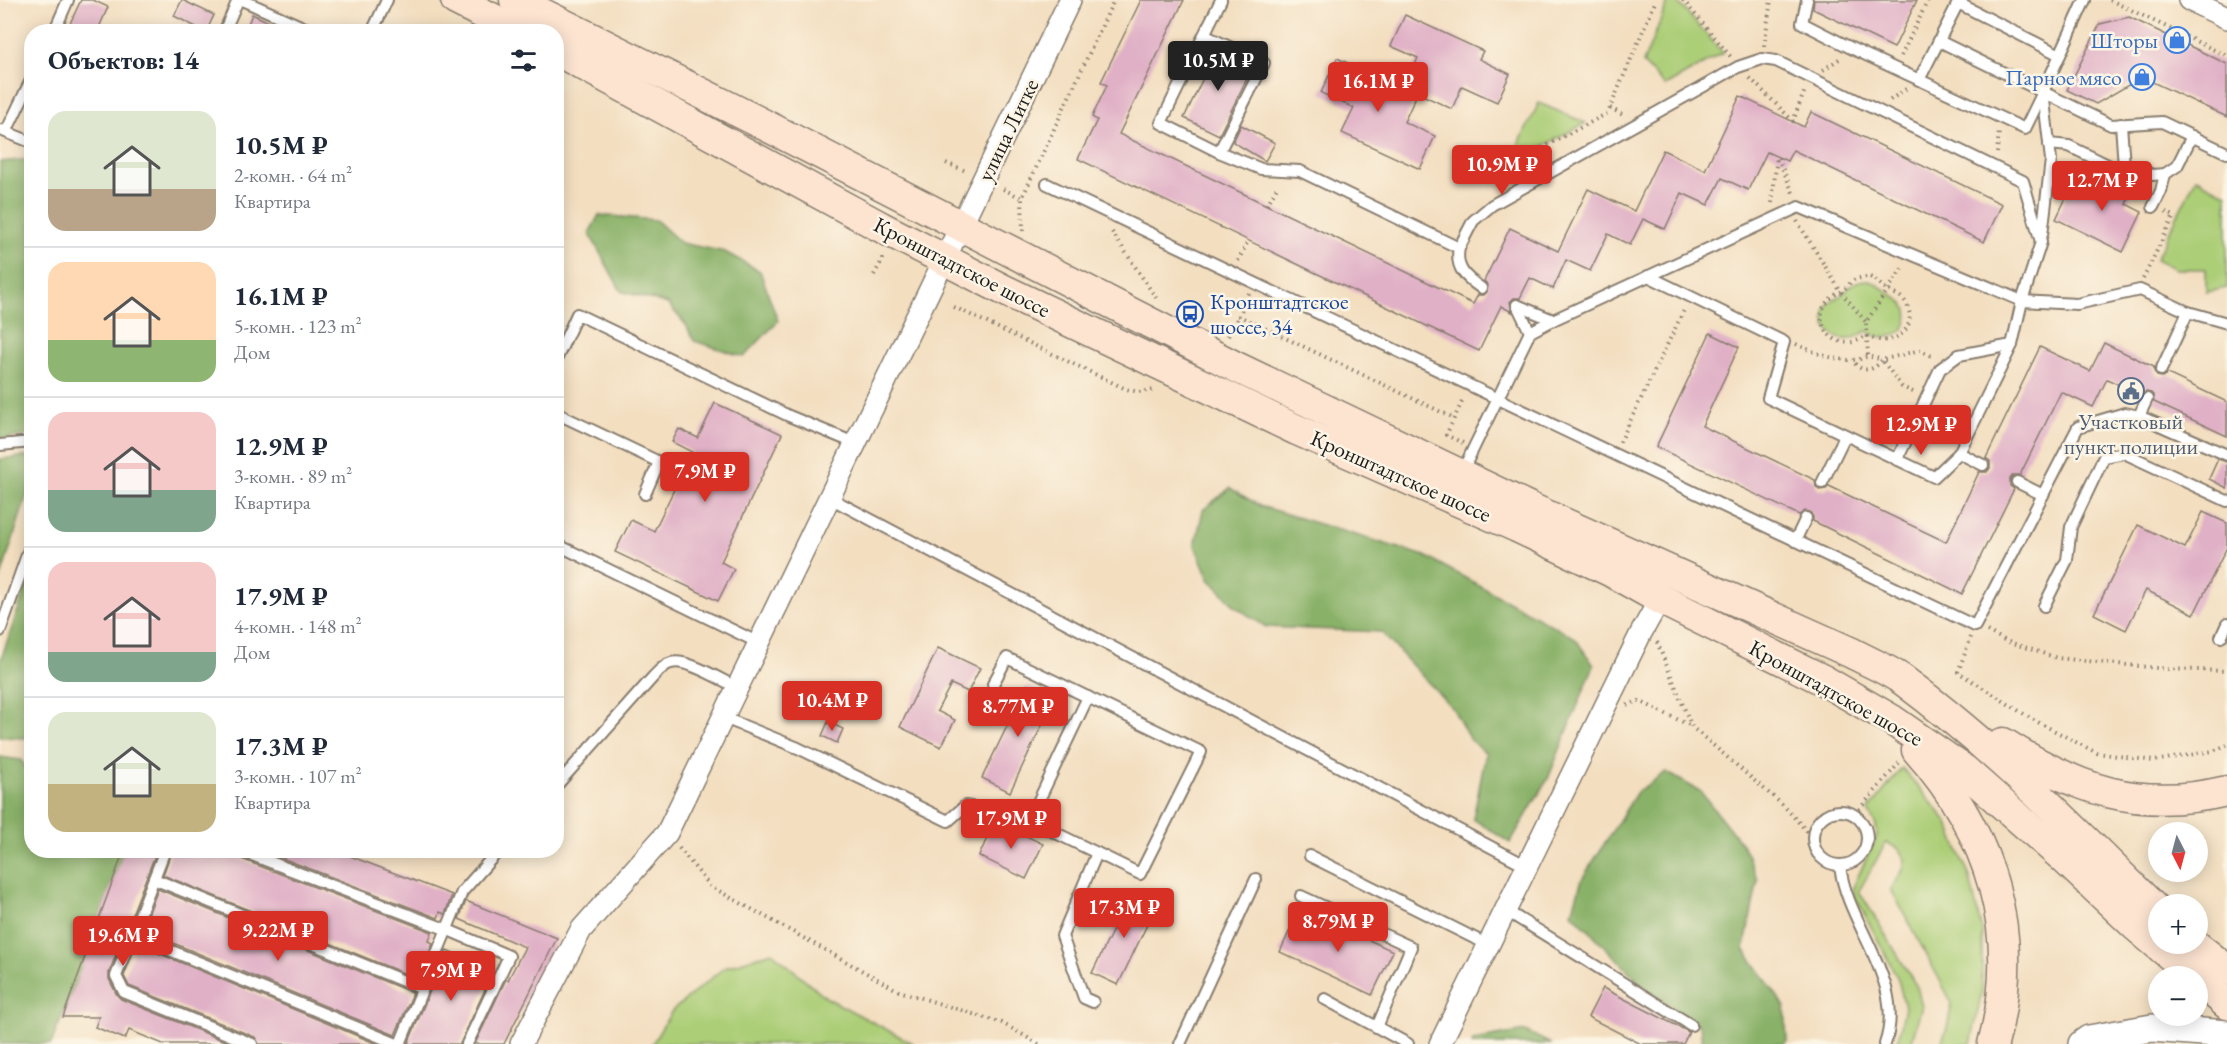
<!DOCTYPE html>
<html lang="ru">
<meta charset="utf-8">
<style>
:root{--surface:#fff;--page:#f2f2f3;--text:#1f2937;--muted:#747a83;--line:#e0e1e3;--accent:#d93025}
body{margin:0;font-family:"EB Garamond",serif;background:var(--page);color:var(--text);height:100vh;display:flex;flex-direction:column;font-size:22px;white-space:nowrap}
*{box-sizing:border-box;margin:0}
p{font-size:20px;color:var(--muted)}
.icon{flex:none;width:33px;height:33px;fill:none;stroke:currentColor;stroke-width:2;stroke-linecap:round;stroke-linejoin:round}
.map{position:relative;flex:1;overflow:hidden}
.side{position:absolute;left:24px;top:24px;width:540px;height:834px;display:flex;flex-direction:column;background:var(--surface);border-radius:24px;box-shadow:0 3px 15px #0003}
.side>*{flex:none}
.needle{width:39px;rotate:174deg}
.buttons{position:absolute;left:2148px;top:822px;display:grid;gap:12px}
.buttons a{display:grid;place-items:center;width:60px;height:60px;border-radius:50%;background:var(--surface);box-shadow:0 3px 15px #0003;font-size:30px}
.price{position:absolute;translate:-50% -51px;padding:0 14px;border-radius:6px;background:var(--accent);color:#fff;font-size:20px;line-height:39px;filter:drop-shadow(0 2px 3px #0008)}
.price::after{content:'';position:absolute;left:50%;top:36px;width:18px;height:14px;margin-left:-9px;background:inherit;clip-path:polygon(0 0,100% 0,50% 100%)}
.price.on{background:#222;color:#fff}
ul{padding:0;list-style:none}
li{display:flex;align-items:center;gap:18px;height:150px;padding:0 24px}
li+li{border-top:2px solid var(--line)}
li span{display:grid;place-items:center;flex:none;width:168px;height:120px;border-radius:18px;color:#555}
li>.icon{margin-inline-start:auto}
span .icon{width:72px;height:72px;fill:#fffc;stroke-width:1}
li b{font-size:26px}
h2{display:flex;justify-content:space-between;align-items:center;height:72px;padding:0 24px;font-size:26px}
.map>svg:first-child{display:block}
.green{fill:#acce77;stroke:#64754a;stroke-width:1.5}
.forest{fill:#89b168;stroke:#526642;stroke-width:1.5}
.building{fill:#e0b0c6}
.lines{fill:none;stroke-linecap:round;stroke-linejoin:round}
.service-casing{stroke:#887d6e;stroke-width:14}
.minor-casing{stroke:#887d6e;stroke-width:24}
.tertiary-casing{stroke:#887d6e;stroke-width:30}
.secondary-casing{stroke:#887d6e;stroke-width:33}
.path{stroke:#887d6e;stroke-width:4;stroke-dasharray:1.5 4.5;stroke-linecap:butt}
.service{stroke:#fff;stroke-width:10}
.minor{stroke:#fff;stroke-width:21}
.tertiary{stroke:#fff;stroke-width:27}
.secondary{stroke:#fde4d1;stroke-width:30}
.labels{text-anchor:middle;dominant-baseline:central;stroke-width:5;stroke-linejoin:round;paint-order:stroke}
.shop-label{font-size:22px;fill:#366cbe;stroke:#fcf5e5;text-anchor:end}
.street-label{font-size:22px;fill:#1c1c1c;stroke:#fcf5e5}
.transit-label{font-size:22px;fill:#164399;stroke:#fcf5e5;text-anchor:start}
.service-label{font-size:22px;fill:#4e5e75;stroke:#fcf5e5}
</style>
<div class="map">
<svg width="2227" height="1044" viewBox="0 0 2227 1044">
<rect width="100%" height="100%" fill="#fcf5e5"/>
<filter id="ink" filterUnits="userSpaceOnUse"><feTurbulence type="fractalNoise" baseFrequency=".0167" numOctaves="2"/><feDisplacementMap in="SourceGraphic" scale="12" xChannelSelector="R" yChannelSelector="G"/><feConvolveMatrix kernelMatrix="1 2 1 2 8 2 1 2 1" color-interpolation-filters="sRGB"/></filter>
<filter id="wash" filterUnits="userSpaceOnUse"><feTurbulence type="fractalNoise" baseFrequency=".008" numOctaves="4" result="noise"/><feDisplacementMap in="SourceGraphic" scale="24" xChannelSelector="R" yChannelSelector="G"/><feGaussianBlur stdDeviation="1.35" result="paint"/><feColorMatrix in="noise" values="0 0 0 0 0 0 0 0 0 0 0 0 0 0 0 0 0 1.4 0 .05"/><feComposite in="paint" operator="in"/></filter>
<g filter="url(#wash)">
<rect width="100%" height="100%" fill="#f3dec0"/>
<g class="green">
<polygon points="1669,0 1676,0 1723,53 1665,86 1643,63"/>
<polygon points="1539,103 1586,123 1509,164"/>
<polygon points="2196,178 2227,194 2227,288 2206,292 2206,269 2176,269 2156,259"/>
<path d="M1869 280C1875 283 1901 300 1904 304 1918 328 1889 347 1866 331 1835 356 1811 318 1833 300 1835 298 1839 297 1841 295 1854 286 1849 281 1869 280Z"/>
<polygon points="1902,768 1947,821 1969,875 1982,931 1982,991 1971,1044 1941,1044 1947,1028 1952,1003 1891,889 1903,870 1905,859 1898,848 1886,843 1859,891 1917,987 1922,1006 1911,1044 1897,1044 1905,1007 1898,979 1852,890 1877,835 1876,825 1868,811"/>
<polygon points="772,952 827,998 914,1044 652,1044 672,1011 725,967"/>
</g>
<g class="forest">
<polygon points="31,159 31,435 0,439 0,162"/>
<polygon points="599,215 656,220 681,243 725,252 760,271 778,321 744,357 694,341 686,325 668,304 621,291 589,233"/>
<polygon points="31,456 31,482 0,580 0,459"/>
<polygon points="1230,488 1260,506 1425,556 1574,637 1594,665 1548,779 1510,843 1473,819 1486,753 1470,740 1453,709 1381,632 1266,627 1236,607 1209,579 1195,546 1203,510"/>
<polygon points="31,573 31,741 27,738 0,737 0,662"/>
<polygon points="0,757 21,760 31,775 32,850 124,851 80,972 51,1044 0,1044"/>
<polygon points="1666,772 1700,791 1744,847 1758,880 1744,949 1785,1007 1787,1041 1785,1044 1702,1044 1700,1026 1644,987 1572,913 1582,879 1637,792"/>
<polygon points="1525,1031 1551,1044 1472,1044 1474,1040"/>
</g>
<g id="blocks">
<g class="building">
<polygon points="81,0 93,0 108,7 97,32 66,32"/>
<polygon points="182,0 214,15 206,32 174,16"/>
<polygon points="1141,0 1184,0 1119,134 1473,304 1478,295 1484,295 1487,292 1488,285 1484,281 1510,228 1558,251 1588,189 1634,211 1663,150 1705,170 1740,96 1804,127 1811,112 2002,204 1984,242 1793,150 1787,161 1767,152 1748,190 1722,178 1708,205 1682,193 1665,229 1643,219 1630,245 1608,234 1590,271 1566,260 1553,289 1530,278 1520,298 1514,298 1510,302 1512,312 1501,306 1479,351 1078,159 1097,120 1092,117 1107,85 1101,82"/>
<polygon points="1814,0 1917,0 1894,48 1813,9"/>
<polygon points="252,14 290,32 245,32"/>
<polygon points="1405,15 1483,51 1479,59 1510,74 1497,102 1462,86 1452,109 1405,87 1418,58 1391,46"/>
<polygon points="2129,17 2227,64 2227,117 2142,77 2096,104 2067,90 2100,24"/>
<polygon points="1217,49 1253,66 1219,135 1184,118"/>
<polygon points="1337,58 1417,94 1404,122 1435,136 1420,169 1342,133 1354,108 1321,93"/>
<polygon points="1241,125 1275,143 1265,161 1233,142"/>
<polygon points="2119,174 2125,174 2138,180 2126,204 2142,212 2123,252 2056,219 2075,179 2108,195"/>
<polygon points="1710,333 1739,347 1702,426 1815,480 1816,487 1819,490 1826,489 1829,486 1946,542 1979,472 1987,472 1990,468 1990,461 1986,458 2040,347 2090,371 2104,343 2154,367 2154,371 2157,376 2162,377 2168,374 2227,402 2227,436 2154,402 2153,395 2151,393 2146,392 2141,395 2107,379 2093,407 2061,392 2020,475 2013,475 2010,479 2010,486 2014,489 1962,594 1813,521 1813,517 1810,512 1805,511 1799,515 1656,447"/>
<polygon points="715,403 782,434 721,562 734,569 718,601 615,552 631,520 654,531 692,452 672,442 679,429 698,438"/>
<polygon points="2218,459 2227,462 2227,488 2209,479"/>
<polygon points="2203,512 2227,523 2227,547 2194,614 2146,590 2126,630 2094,614 2138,525 2185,548"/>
<polygon points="938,648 980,668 968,692 951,684 937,711 955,720 941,747 900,727"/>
<polygon points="1027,685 1055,698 1010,792 982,778"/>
<polygon points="828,722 843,729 837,743 822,736"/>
<polygon points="995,821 1043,844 1026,879 979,856"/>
<polygon points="124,850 157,850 109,973 109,979 117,995 121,999 232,1044 163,1044 129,1030 125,1039 95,1027 99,1017 63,1017"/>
<polygon points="172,850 232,850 236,857 432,932 429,941 433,943 418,979 163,875"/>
<polygon points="261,850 334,850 452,895 445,914 440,912 438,918"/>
<polygon points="158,889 413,993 395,1035 142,930"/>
<polygon points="1131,893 1156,906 1118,985 1092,973"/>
<polygon points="466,901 557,938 504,1044 475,1044 506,979 508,980 525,947 459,919"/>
<polygon points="1310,913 1393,951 1372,995 1280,952 1290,930 1299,934"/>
<polygon points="136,944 377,1044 259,1044 255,1037 129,986 124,976"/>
<polygon points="447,950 493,972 460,1044 408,1044"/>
<polygon points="1603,988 1689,1032 1683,1044 1641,1044 1588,1017"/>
</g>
</g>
</g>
<g filter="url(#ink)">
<use href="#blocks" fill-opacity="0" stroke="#887d6e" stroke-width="1.5"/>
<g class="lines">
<defs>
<g id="service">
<polyline points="242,0 314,32"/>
<path d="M1221 0 1161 123 1219 152 1261 169 1300 171 1459 248C1455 268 1465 277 1481 288"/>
<polyline points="1807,0 1802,23 1853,49 2025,129 2043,92 2111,125 2162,122 2227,153"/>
<polyline points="54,32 68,0"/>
<polyline points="224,32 238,0"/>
<polyline points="372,32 387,0"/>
<polyline points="1204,35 1264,63 1219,152"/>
<polyline points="1939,41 2043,92"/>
<polyline points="1919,80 1958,3 2060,55"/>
<polyline points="2121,124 2124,166"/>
<polyline points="1,130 31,142"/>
<polyline points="6,132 32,78"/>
<polyline points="2049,144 2069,146 2112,167 2132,166 2152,175 2165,174 2177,166 2192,136"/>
<polyline points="1047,184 1975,626 2078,427 2125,413 2139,416 2227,455"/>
<polyline points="2153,207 2161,191 2165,174"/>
<polyline points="2042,235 2051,160 2043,92 2085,0"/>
<polyline points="1459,248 1473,221 1492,205 1738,67 1762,59 1776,61 2023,181 2041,242 2022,301 2012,345 1959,453 1934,477 1768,398 1784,342 1648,276"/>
<polyline points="1517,305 1553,320"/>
<polyline points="1517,305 1530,332"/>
<polyline points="556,360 577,314 789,416 857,444"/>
<polyline points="2161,370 2188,312"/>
<polyline points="556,413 659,462 645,494"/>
<polyline points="2139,416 2147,399"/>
<polyline points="0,445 32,442"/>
<polyline points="1959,453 1983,465"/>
<polyline points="1897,460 1940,369 1959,355 2012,345"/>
<polyline points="1461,474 1530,332 1553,320 1799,207 2022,301 2077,304 2140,290 2188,312 2227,323"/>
<polyline points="2017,482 2043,495"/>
<polyline points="1822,483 1845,436"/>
<polyline points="830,498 1527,866"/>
<polyline points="1795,541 1806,518"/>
<polyline points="556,544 759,643"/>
<polyline points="2044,606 2067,560 2071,527 2104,457 2124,453 2227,501"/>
<polyline points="0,631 32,541"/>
<polyline points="2221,637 2227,624"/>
<polyline points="722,717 798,748 948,821 965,806 1021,816 1140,874 1201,752 1007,658 993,684"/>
<path d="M556 786 653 677C658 672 663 665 671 663 686 658 721 680 736 687"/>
<circle cx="1840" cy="838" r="27"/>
<polyline points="1029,821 1088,697"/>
<polyline points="165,850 116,976 124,992 252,1044"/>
<polyline points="239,850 448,930 509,956 467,1044"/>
<polyline points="1310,856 1488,945"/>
<path d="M1840 866C1847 926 1907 981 1885 1044"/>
<polyline points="154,879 423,989"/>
<polyline points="1301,896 1411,947 1377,1027"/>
<polyline points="1505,910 1691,1025"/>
<polyline points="133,935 397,1044"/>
<polyline points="1325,999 1408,1044"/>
<polyline points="1093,1002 1084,998 1062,936 1097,853"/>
<polyline points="400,1044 462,892 499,850"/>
<polyline points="1180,1044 1256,879"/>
</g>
<g id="minor">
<polyline points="2189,0 2227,18"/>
<polyline points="521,1044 581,930 667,833 1070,0"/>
<polyline points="1440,1044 1641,633 1660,599"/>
</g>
<polyline id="tertiary" points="2082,1044 2089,1039 2152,1028 2227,1034"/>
<g id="secondary">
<polyline points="456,0 519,32"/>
<path d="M515 0 757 121 1238 368 1528 507 1852 653C1869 662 1889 670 1904 681 1997 750 2077 832 2158 912"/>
<polyline points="556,50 881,227 1006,291 1297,430 1517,527 1610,571 1660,599 1823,680 1892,720 1964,770 2066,860 2137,927 2195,976"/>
<path d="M2003 743C2078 790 2138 812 2227 791"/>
<path d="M1917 750C1991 833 2023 935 1993 1044"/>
<polyline points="2194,944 2227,970"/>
<polyline points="2198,979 2227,1004"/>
</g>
</defs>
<use href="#service" class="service-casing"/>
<use href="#minor" class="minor-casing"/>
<use href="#tertiary" class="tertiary-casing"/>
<use href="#secondary" class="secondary-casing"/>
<g class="path">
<polyline points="1683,0 1731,57"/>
<polyline points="2110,0 2227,56"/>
<polyline points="1764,46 1771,0"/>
<polyline points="1901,56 1928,0"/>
<polyline points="1823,70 1842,57"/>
<polyline points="1750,78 1793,121 1805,90"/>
<polyline points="1890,100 1906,89"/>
<polyline points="1610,108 1623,115"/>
<polyline points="1997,153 1999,131"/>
<polyline points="1778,158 1794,195"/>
<polyline points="946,163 966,171"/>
<polyline points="1516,175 1510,165 1608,113 1656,0"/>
<polyline points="1003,189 1022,198"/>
<polyline points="1772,203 1777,156"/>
<polyline points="1267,205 1278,185"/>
<polyline points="1797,221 1841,292 1866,322"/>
<polyline points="1023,231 1022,198 1114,0"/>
<polyline points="1112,232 1156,298"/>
<polyline points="1238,261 1248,241"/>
<polyline points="874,275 885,255"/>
<path d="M1870 277C1880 282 1881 286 1889 291 1896 295 1903 296 1907 305 1919 331 1889 350 1866 335 1838 359 1805 320 1831 298 1832 296 1837 294 1839 293 1854 284 1846 278 1870 277Z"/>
<polyline points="2143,279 2174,216 2165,212"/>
<polyline points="1249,293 1239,316 1454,418"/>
<polyline points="954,307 1126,389 1138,392 1156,390"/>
<polyline points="1228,336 1239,316"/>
<path d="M1796 344C1814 352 1831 360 1851 360 1867 360 1862 353 1882 360 1873 372 1861 373 1852 360"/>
<polyline points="1868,355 1866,322 1904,266"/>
<polyline points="1913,392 1902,387 1882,360 1920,350 1934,357"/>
<polyline points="1620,442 1685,308"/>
<polyline points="1463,443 1446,435 1464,398"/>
<polyline points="1987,631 2006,641 2057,658 2168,669 2227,671"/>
<polyline points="1971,637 1958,672 2032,719 2097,753 2154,761 2213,751 2227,745"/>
<polyline points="1657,642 1692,727 1784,806 1812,837"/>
<polyline points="1627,705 1639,701 1691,726"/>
<polyline points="1855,814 1899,763"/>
<polyline points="679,848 710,886 899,991 1002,1023 1039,1044"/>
</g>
<use href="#service" class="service"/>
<use href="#minor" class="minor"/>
<use href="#tertiary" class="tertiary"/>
<use href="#secondary" class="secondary"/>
</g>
</g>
<defs>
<symbol id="shop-ring" viewBox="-11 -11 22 22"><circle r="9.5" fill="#fcf5e5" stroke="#3f7fe0" stroke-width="1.5"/><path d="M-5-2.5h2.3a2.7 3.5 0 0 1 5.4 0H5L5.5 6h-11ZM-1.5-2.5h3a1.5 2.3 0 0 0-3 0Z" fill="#3f7fe0"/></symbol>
<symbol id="bus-ring" viewBox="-11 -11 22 22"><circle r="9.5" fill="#fcf5e5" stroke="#1a4fb4" stroke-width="1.5"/><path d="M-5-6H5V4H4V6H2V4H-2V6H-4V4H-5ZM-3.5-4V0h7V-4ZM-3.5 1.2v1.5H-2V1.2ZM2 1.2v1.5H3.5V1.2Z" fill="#1a4fb4"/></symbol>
<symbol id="civic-ring" viewBox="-11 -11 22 22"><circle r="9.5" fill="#fcf5e5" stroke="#5c6f8a" stroke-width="1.5"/><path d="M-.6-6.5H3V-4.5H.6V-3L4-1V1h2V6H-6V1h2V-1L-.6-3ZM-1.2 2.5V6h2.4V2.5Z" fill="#5c6f8a"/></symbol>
</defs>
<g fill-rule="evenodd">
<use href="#shop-ring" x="2162" y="25" width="30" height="30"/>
<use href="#shop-ring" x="2127" y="62" width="30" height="30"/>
<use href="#bus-ring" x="1175" y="299" width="30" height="30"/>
<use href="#civic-ring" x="2116" y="376" width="30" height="30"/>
</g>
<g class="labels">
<g class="shop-label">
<text x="2158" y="40">Шторы</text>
<text x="2122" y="77">Парное мясо</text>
</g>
<g class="street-label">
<text transform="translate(1008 130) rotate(-64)">улица Литке</text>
<text transform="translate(962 267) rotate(27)">Кронштадтское шоссе</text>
<text transform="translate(1401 476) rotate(24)">Кронштадтское шоссе</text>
<text transform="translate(1836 693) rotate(29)">Кронштадтское шоссе</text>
</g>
<g class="transit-label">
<text x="1210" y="301">Кронштадтское<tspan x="1210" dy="25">шоссе, 34</tspan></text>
</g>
<g class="service-label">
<text x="2131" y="421">Участковый<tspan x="2131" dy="25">пункт полиции</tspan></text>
</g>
</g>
</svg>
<div class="buttons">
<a><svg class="needle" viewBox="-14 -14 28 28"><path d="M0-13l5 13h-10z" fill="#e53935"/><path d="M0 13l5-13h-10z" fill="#747a83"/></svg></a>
<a>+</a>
<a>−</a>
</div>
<b class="price on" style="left:1218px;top:92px">10.5M ₽</b>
<b class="price" style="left:1378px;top:113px">16.1M ₽</b>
<b class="price" style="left:1502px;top:196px">10.9M ₽</b>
<b class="price" style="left:2102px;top:212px">12.7M ₽</b>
<b class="price" style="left:1921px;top:456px">12.9M ₽</b>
<b class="price" style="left:705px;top:503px">7.9M ₽</b>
<b class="price" style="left:832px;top:732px">10.4M ₽</b>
<b class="price" style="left:1018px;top:738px">8.77M ₽</b>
<b class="price" style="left:1011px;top:850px">17.9M ₽</b>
<b class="price" style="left:1124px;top:939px">17.3M ₽</b>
<b class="price" style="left:1338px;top:953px">8.79M ₽</b>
<b class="price" style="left:278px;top:962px">9.22M ₽</b>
<b class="price" style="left:123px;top:967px">19.6M ₽</b>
<b class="price" style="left:451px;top:1002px">7.9M ₽</b>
<section class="side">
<h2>Объектов: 14<svg class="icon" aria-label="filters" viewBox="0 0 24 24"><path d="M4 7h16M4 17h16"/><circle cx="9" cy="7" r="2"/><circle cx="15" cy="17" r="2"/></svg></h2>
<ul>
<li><span style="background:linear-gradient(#dfe7d0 65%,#b9a48a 0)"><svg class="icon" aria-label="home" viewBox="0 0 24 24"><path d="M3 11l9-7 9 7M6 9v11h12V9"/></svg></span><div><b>10.5M ₽</b><p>2-комн. · 64 m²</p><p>Квартира</p></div></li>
<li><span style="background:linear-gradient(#ffd9b3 65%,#8fb573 0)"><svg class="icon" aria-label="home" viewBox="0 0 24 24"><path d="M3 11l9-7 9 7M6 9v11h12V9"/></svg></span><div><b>16.1M ₽</b><p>5-комн. · 123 m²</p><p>Дом</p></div></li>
<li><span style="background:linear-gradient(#f6c9c9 65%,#7fa58c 0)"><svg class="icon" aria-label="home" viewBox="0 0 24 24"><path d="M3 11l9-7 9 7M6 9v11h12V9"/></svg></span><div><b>12.9M ₽</b><p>3-комн. · 89 m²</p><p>Квартира</p></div></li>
<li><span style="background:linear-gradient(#f6c9c9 75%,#7fa58c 0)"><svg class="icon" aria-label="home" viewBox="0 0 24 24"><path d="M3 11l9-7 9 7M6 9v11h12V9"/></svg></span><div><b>17.9M ₽</b><p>4-комн. · 148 m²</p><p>Дом</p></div></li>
<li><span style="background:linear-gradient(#dfe7d0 60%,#c2b280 0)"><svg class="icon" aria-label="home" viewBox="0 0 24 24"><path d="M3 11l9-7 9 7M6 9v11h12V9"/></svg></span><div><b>17.3M ₽</b><p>3-комн. · 107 m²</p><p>Квартира</p></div></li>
</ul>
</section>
</div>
